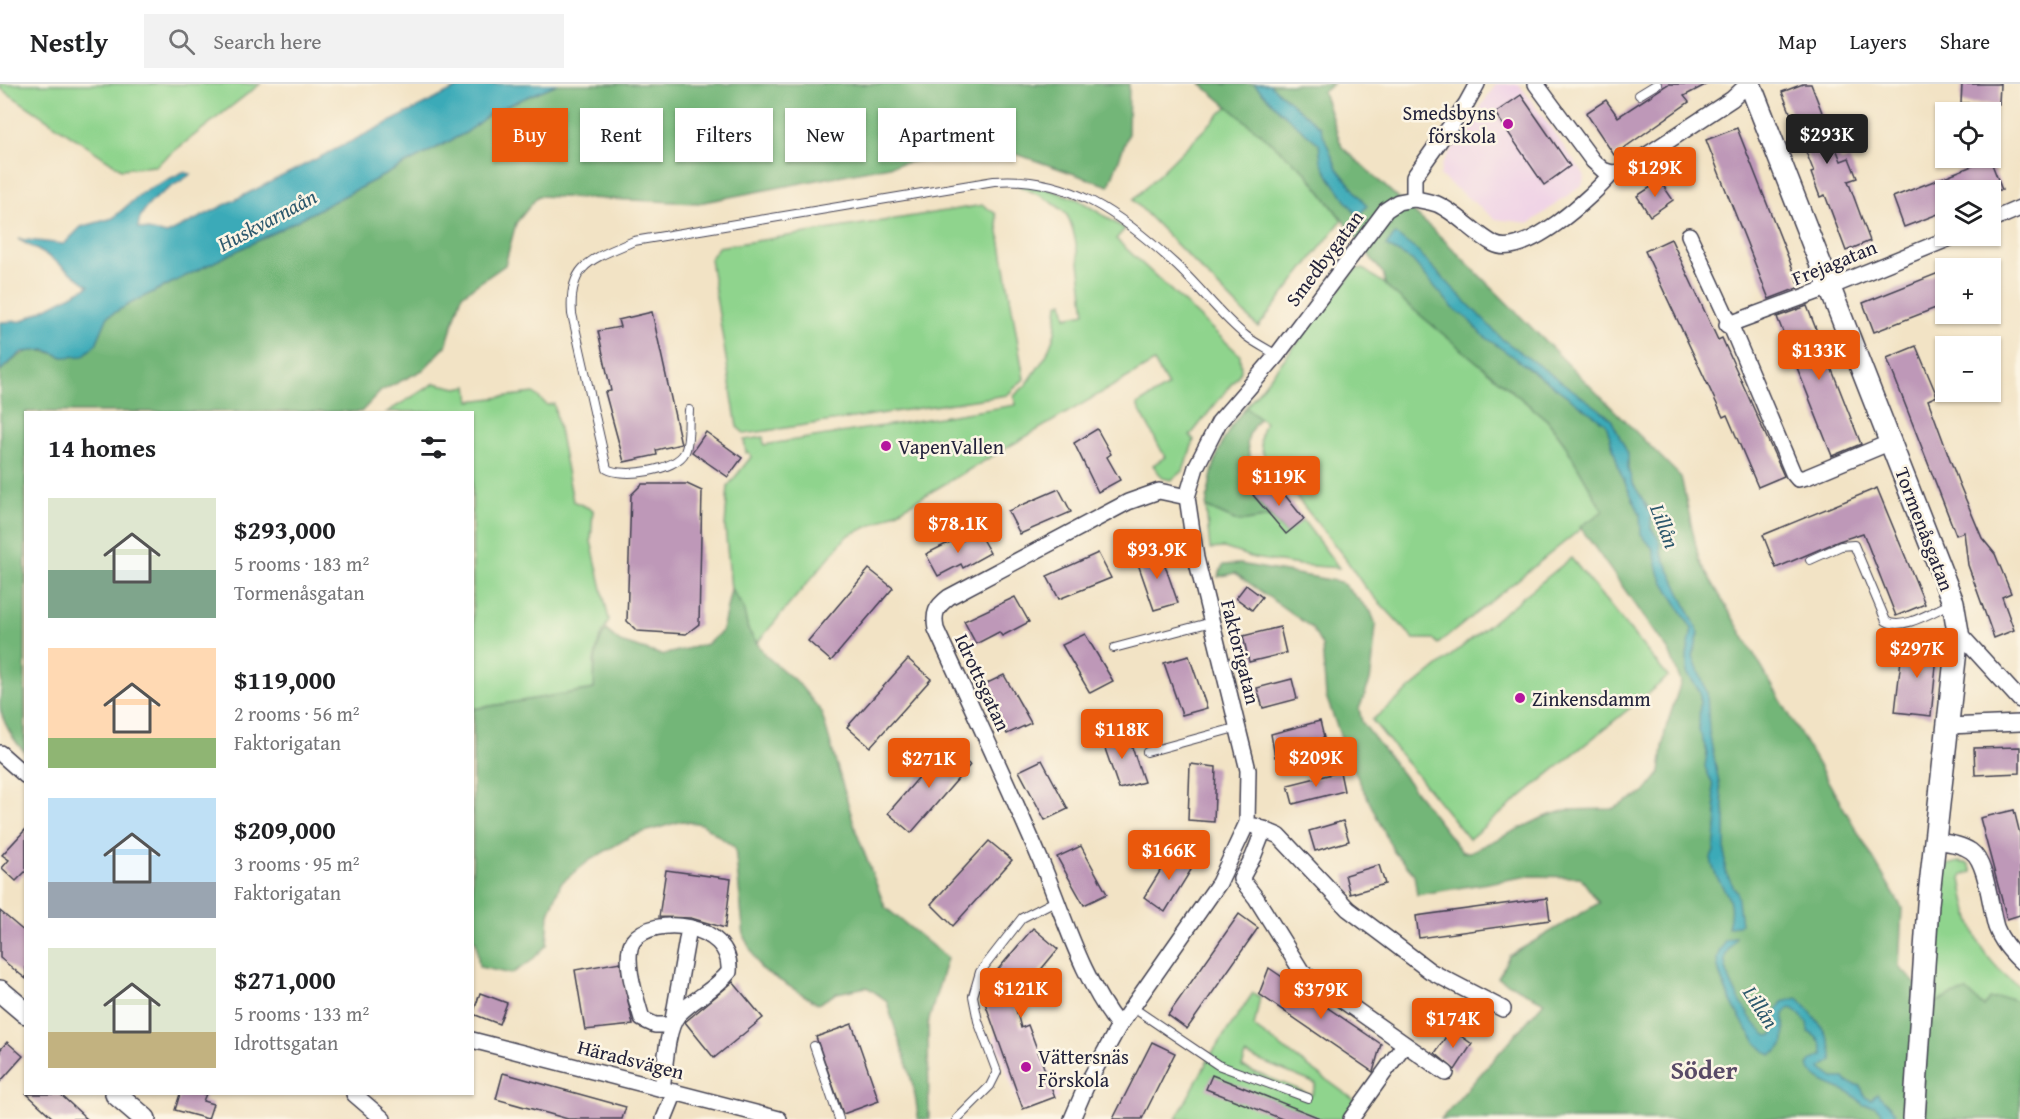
<!DOCTYPE html>
<meta charset="utf-8">
<style>
:root{--surface:#fff;--page:#f2f2f2;--text:#202124;--muted:#757577;--line:#e0e0e0;--accent:#ea580c}
body{margin:0;font-family:"Gentium Book Plus",serif;background:var(--page);color:var(--text);height:100vh;display:flex;flex-direction:column;font-size:22px;white-space:nowrap}
*{box-sizing:border-box;margin:0}
p{font-size:20px;color:var(--muted)}
.icon{flex:none;width:33px;height:33px;fill:none;stroke:currentColor;stroke-width:2;stroke-linecap:round;stroke-linejoin:round}
.map{position:relative;flex:1;overflow:hidden}
.sheet{position:absolute;left:24px;top:327px;width:450px;height:684px;display:flex;flex-direction:column;background:var(--surface);border-radius:0px;box-shadow:0 2px 4px #0004}
.sheet>*{flex:none}
.guide{position:absolute;left:492px;top:24px;width:570px;height:54px;display:flex;gap:12px}
.fabs{position:absolute;left:1935px;top:18px;display:grid;gap:12px}
.fabs a{display:grid;place-items:center;width:66px;height:66px;border-radius:0px;background:var(--surface);box-shadow:0 2px 4px #0004;font-size:30px}
.price{position:absolute;translate:-50% -51px;padding:0 14px;border-radius:6px;background:var(--accent);color:#fff;font-size:20px;line-height:39px;filter:drop-shadow(0 2px 3px #0008)}
.price::after{content:'';position:absolute;left:50%;top:36px;width:18px;height:14px;margin-left:-9px;background:inherit;clip-path:polygon(0 0,100% 0,50% 100%)}
.price.active{background:#222;color:#fff}
ul{padding:0;list-style:none}
li{display:flex;align-items:center;gap:18px;height:150px;padding:0 24px}
li span{display:grid;place-items:center;flex:none;width:168px;height:120px;border-radius:0px;color:#555}
li>.icon{margin-inline-start:auto}
span .icon{width:72px;height:72px;fill:#fffc;stroke-width:1}
li b{font-size:26px}
h2{display:flex;justify-content:space-between;align-items:center;height:72px;padding:0 24px;font-size:26px}
.pill{padding:0 21px;border-radius:0px;background:var(--surface);box-shadow:0 2px 4px #0004;font-size:21px;line-height:54px}
.pill.active{background:var(--accent);color:#fff}
header{display:flex;align-items:center;gap:36px;box-sizing:border-box;height:84px;padding:0 30px;background:var(--surface);border-bottom:2px solid var(--line)}
header strong{font-size:28px}
nav{display:flex;gap:33px;margin-inline-start:auto;font-size:21px}
.search{width:420px;height:54px;background:var(--page);display:flex;align-items:center;gap:15px;box-sizing:border-box;padding:0 21px;border-radius:0px;color:var(--muted);font-size:22px}
.map>svg:first-child{display:block}
.built{fill:#efd0e6}
.green{fill:#8fd48d;stroke:#587b64;stroke-width:1.5;fill-rule:evenodd}
.forest{fill:#73b678;stroke:#4a6c5a;stroke-width:1.5}
.water{fill:#3aaab8;stroke:#2e667a;stroke-width:1.5}
.building{fill:#be98b8}
.lines{fill:none;stroke-linecap:round;stroke-linejoin:round}
.lane-casing{stroke:#413f50;stroke-width:10}
.street-casing{stroke:#413f50;stroke-width:18}
.secondary-casing{stroke:#413f50;stroke-width:24}
.lane{stroke:#fff;stroke-width:8}
.street{stroke:#fff;stroke-width:15}
.secondary{stroke:#fff;stroke-width:21}
.poi-dot{fill:#b5179e;stroke:#fcf5e5;stroke-width:2}
.labels{text-anchor:middle;dominant-baseline:central;stroke-width:5;stroke-linejoin:round;paint-order:stroke}
.poi-label{font-size:20px;fill:#22223b;stroke:#fcf5e5;text-anchor:start}
.street-label{font-size:20px;fill:#22223b;stroke:#fcf5e5}
.water-label{font-size:21px;font-style:italic;fill:#2c586d;stroke:#fcf5e5}
.district-label{font-size:26px;font-weight:bold;fill:#594b67;stroke:#fcf5e5}
</style>
<header>
<strong>Nestly</strong>
<div class="search"><svg class="icon" aria-label="search" viewBox="0 0 24 24"><circle cx="10" cy="10" r="6"/><path d="M15 15l6 6"/></svg>Search here</div>
<nav><a>Map</a><a>Layers</a><a>Share</a></nav>
</header>
<div class="map">
<svg width="2020" height="1035" viewBox="0 0 2020 1035">
<rect width="100%" height="100%" fill="#fcf5e5"/>
<filter id="ink" filterUnits="userSpaceOnUse"><feTurbulence type="fractalNoise" baseFrequency=".0167" numOctaves="2"/><feDisplacementMap in="SourceGraphic" scale="12" xChannelSelector="R" yChannelSelector="G"/><feConvolveMatrix kernelMatrix="1 2 1 2 8 2 1 2 1" color-interpolation-filters="sRGB"/></filter>
<filter id="wash" filterUnits="userSpaceOnUse"><feTurbulence type="fractalNoise" baseFrequency=".008" numOctaves="4" result="noise"/><feDisplacementMap in="SourceGraphic" scale="24" xChannelSelector="R" yChannelSelector="G"/><feGaussianBlur stdDeviation="1.35" result="paint"/><feColorMatrix in="noise" values="0 0 0 0 0 0 0 0 0 0 0 0 0 0 0 0 0 1.4 0 .05"/><feComposite in="paint" operator="in"/></filter>
<g filter="url(#wash)">
<rect width="100%" height="100%" fill="#f2e3c5"/>
<g class="built">
<polygon points="1496,0 1519,0 1585,92 1582,101 1530,139 1495,135 1440,92 1442,80"/>
<polygon points="1030,938 1059,1014 1022,1028 993,952"/>
</g>
<g class="green">
<polygon points="0,0 260,0 155,82 121,85 0,4"/>
<polygon points="1228,22 1306,88 1342,136 1258,243 1133,116"/>
<path d="M1029 98 1079 116 1125 145 1116 155 1240 271 1241 287 1237 293 1190 352 1194 356 1183 387 1171 396 1162 394 1153 381 1165 373 1137 321 1168 302 1154 278 881 437 847 452 757 559 748 546 743 523 731 505 725 443 728 402 751 373 749 368 746 369 744 356 763 353 764 361 1016 321 1014 312 1027 300 1046 272 1055 249 1058 220 1063 218 1066 233 1085 229C1082 209 1078 142 1065 129 1052 115 1029 107 1012 99Z"/>
<polygon points="983,121 996,130 1024,295 1007,311 745,350 737,343 710,175 718,163"/>
<path d="M1356 185H1363L1385 200 1547 336 1563 357 1603 427 1438 560 1433 555H1414L1364 502 1345 474 1264 372C1259 359 1259 351 1265 339L1246 323Z"/>
<polygon points="435,299 457,304 468,302 470,317 534,309 547,321 554,320 573,417 593,426 591,457 609,536 599,556 594,577 595,605 473,625 472,328 387,328"/>
<polygon points="1206,423 1239,438 1271,433 1285,449 1303,436 1339,484 1299,481 1254,474 1224,464 1210,465"/>
<polygon points="1571,474 1668,593 1469,755 1372,636"/>
<path d="M1959 778 1969 780 1972 788 1963 791 1961 795C1970 845 1978 873 2020 903V918L2008 914 1984 923 1928 927 1940 794 1947 781Z"/>
<path d="M1253 909 1260 913 1254 943 1357 1018 1347 1035H1176L1212 969ZM1246 971 1316 1000 1312 1011 1242 983Z"/>
</g>
<g class="forest">
<path d="M557 0H1129L1128 51 1109 102 993 62 699 119 538 112 516 139 505 181 462 211 446 262 423 286 381 307 361 328H26L25 668C15 659 1 636 0 622 0 605 5 589 0 573V287C23 267 32 260 63 273L96 260 108 232 137 216 273 149 467 48 492 28Z"/>
<polygon points="1201,0 1333,0 1323,8 1342,63 1443,155 1681,393 1699,476 1902,824 1899,883 1935,919 1952,911 1967,907 1984,923 1989,915 2008,914 2020,918 2020,1035 1441,1035 1544,918 1498,894 1509,872 1599,819 1580,793 1529,792 1417,811 1414,790 1394,768 1349,676 1326,612 1322,562 1312,544 1235,489 1218,493 1223,481 1240,480 1341,498 1371,528 1376,541 1372,583 1370,597 1359,625 1362,638 1462,768 1470,768 1544,733 1566,726 1612,725 1644,709 1660,689 1665,647 1681,598 1670,569 1580,443 1603,427 1563,357 1547,336 1391,207 1385,200 1384,191 1306,88"/>
<path d="M1246 323 1259 335C1248 348 1243 360 1252 376L1241 386 1258 406 1253 411 1271 433 1239 438 1206 423C1212 382 1218 355 1246 323Z"/>
<path d="M731 505 743 523 748 546 765 571 798 599 821 627 856 747 885 823 947 874 928 939 929 1035H918C916 996 897 956 887 917L867 903 837 909 818 920 761 885 744 853 735 764 702 740 682 737 631 752 590 776 561 799 549 830 547 861 530 878 511 890 479 883 476 857 472 855 473 625 594 605C595 583 593 564 606 546L620 558 662 571 707 560 722 547Z"/>
</g>
<g class="water">
<path d="M465 0H557L492 28 467 48 273 149 137 216 108 232 96 260 83 272 63 273 46 266 22 268 0 287V238L22 237 89 202 48 172 18 155 64 160 81 143 113 134 143 108 183 88 191 90C172 104 139 118 138 144L167 150Z"/>
<polygon points="1254,0 1269,0 1320,43 1337,84 1367,122 1358,133 1330,94 1321,77 1319,60 1281,28"/>
<path d="M1395 150 1416 166 1502 255 1599 325 1611 335 1628 370V385L1632 398 1651 429V444L1660 457 1661 468 1699 549 1693 573 1707 609 1709 648 1725 730V787L1737 809 1741 840 1728 844C1738 805 1716 807 1711 774L1714 767 1717 733 1712 699 1705 683 1707 668 1699 646 1700 608 1687 589V571L1692 545 1660 492 1653 465 1641 450 1640 430 1620 388 1606 340 1481 250 1468 235 1453 224 1412 176 1386 162Z"/>
<path d="M1736 853C1734 860 1726 866 1725 874 1724 892 1751 942 1768 952L1773 951 1777 926 1782 918 1798 914C1813 930 1834 953 1832 977L1820 984 1834 994H1844L1848 999 1861 1002 1865 1013 1871 1016 1877 1009 1895 1028 1894 1035H1886L1875 1022 1863 1021C1848 1000 1819 1005 1808 982L1811 977 1823 971C1823 960 1817 952 1808 948V939L1794 925 1789 924 1784 930C1783 948 1791 962 1771 971 1751 961 1719 900 1717 877 1716 868 1724 864 1724 857Z"/>
</g>
<g id="blocks">
<g class="building">
<polygon points="1668,0 1707,0 1684,12 1689,18 1614,71 1586,29 1606,16 1618,33"/>
<polygon points="1803,0 1811,0 1841,77 1849,74 1857,94 1848,97 1870,157 1846,167 1825,111 1820,113 1811,89 1814,88 1782,8"/>
<polygon points="1962,0 2000,0 1999,20 1961,19"/>
<polygon points="1521,11 1570,82 1544,101 1495,29"/>
<polygon points="1737,44 1800,203 1769,215 1706,56"/>
<polygon points="1990,75 2002,106 1946,106 1946,127 1904,143 1893,113"/>
<polygon points="1660,97 1673,116 1650,132 1637,112"/>
<polygon points="1671,155 1718,256 1722,254 1784,392 1758,403 1727,331 1723,333 1645,167"/>
<polygon points="1946,186 1946,220 1874,248 1863,219"/>
<polygon points="1807,222 1861,360 1832,372 1777,233"/>
<polygon points="652,228 681,360 656,366 657,371 624,378 605,308 611,307 598,247 620,243 618,236"/>
<polygon points="1916,262 1937,312 1928,316 1958,397 1982,454 1995,470 2011,509 2002,513 2014,546 1994,554 1968,481 1964,448 1956,451 1887,274"/>
<polygon points="1097,345 1111,370 1107,373 1120,396 1098,408 1074,359"/>
<polygon points="706,348 742,374 728,393 692,368"/>
<polygon points="1272,395 1304,435 1286,450 1253,411"/>
<polygon points="642,400 687,400 702,407 699,540 686,550 637,547 627,537 631,411"/>
<polygon points="1877,404 1925,520 1896,532 1863,449 1839,457 1776,484 1763,451"/>
<polygon points="1059,405 1071,428 1020,450 1008,427"/>
<polygon points="978,448 990,469 963,484 961,480 938,492 926,470 952,457 954,461"/>
<polygon points="1160,467 1178,519 1154,526 1136,474"/>
<polygon points="1098,469 1111,494 1059,515 1047,492"/>
<polygon points="869,485 893,504 831,577 808,557"/>
<polygon points="1246,501 1262,513 1252,526 1236,514"/>
<polygon points="1015,513 1029,538 1002,552 999,548 976,560 964,537"/>
<polygon points="1280,543 1286,569 1249,578 1243,552"/>
<polygon points="1085,550 1113,597 1090,609 1062,561"/>
<polygon points="1903,558 1938,562 1931,632 1895,628"/>
<polygon points="1189,572 1207,624 1182,631 1164,579"/>
<polygon points="908,575 931,595 870,663 847,643"/>
<polygon points="1004,591 1031,639 1007,650 981,602"/>
<polygon points="1292,595 1297,615 1263,624 1257,604"/>
<polygon points="1320,637 1324,654 1309,658 1310,664 1275,673 1271,650"/>
<polygon points="1126,646 1144,698 1119,705 1101,653"/>
<polygon points="946,662 970,681 911,749 888,729"/>
<polygon points="2020,663 2020,689 1975,691 1974,664"/>
<polygon points="1042,676 1068,725 1045,736 1019,687"/>
<polygon points="1190,680 1216,683 1214,738 1188,736"/>
<polygon points="1340,688 1344,707 1293,720 1288,701"/>
<polygon points="2014,726 2020,750 2020,831 2007,835 1980,734"/>
<polygon points="1343,737 1349,757 1315,767 1309,747"/>
<polygon points="26,745 26,787 16,797 2,784 9,776 2,771"/>
<polygon points="989,757 1012,776 953,842 931,820"/>
<polygon points="1081,762 1107,810 1084,821 1057,773"/>
<polygon points="1173,766 1194,781 1165,828 1144,813"/>
<polygon points="1379,781 1385,800 1350,810 1345,791"/>
<polygon points="666,786 731,795 725,844 691,834 659,833"/>
<polygon points="1547,814 1550,836 1419,854 1416,832"/>
<polygon points="0,827 26,849 26,895 0,874"/>
<polygon points="1239,830 1258,844 1187,945 1168,931"/>
<polygon points="1033,844 1058,865 1014,918 1021,944 1028,941 1055,1013 1023,1025 984,916 1002,895 995,889"/>
<polygon points="620,878 633,941 585,946 575,886"/>
<polygon points="1269,884 1381,960 1373,988 1259,910"/>
<polygon points="733,898 763,934 714,974 685,938"/>
<polygon points="480,909 507,919 499,940 473,930"/>
<polygon points="852,940 879,1017 843,1030 816,953"/>
<polygon points="1451,945 1472,960 1455,986 1435,969"/>
<polygon points="7,958 23,972 0,998 0,966"/>
<polygon points="1152,958 1175,969 1142,1035 1113,1035"/>
<polygon points="503,989 626,1023 622,1035 568,1035 496,1015"/>
<polygon points="1212,991 1320,1034 1320,1035 1282,1035 1206,1005"/>
<polygon points="27,1010 60,1010 87,1035 54,1035"/>
<polygon points="180,1010 206,1010 203,1017 213,1020 208,1035 175,1026"/>
</g>
</g>
</g>
<g filter="url(#ink)">
<use href="#blocks" fill-opacity="0" stroke="#413f50" stroke-width="1.5"/>
<g class="lines">
<defs>
<g id="lane">
<polyline points="1639,11 1657,0"/>
<path d="M689 326C688 339 690 357 685 368 676 387 623 394 607 385L572 230C568 179 593 175 634 157L994 97C1069 91 1122 131 1175 180 1200 203 1220 231 1246 252 1255 259 1267 265 1277 271"/>
<path d="M1810 476 1841 462 1854 461 1886 537C1902 548 1935 526 1952 519"/>
<polyline points="1114,564 1212,538"/>
<polyline points="1147,668 1239,643"/>
<polyline points="1132,923 1218,981 1308,1014"/>
<polyline points="814,962 839,1035"/>
<polyline points="957,1035 990,1002 997,988 978,937 973,912 980,888 1022,834 1057,816"/>
</g>
<g id="street">
<polyline points="1536,0 1593,77 1603,86 1612,89 1621,88 1732,15 1748,0"/>
<path d="M1414 115C1422 116 1430 118 1437 120 1457 129 1474 149 1494 160 1524 176 1594 111 1612 89"/>
<polyline points="1990,137 2020,124"/>
<polyline points="1689,151 1730,240 1793,389 1798,395 1807,393 1891,358"/>
<polyline points="1727,241 1830,203 1955,152"/>
<polyline points="1958,548 2020,616"/>
<polyline points="1948,642 2020,639"/>
<polyline points="0,669 26,692"/>
<polyline points="1255,742 1279,752 1348,825 1388,855 1430,887 1503,925"/>
<polyline points="1264,745 1253,773 1241,795 1256,814 1302,888 1446,989"/>
<path d="M1935 757C1948 759 1961 760 1971 767 1987 778 1990 824 1996 843 2001 857 2010 867 2020 877"/>
<path d="M1119 942C1083 897 1065 835 1043 782 1009 702 972 624 936 545 933 529 936 523 949 513L1128 418 1159 407 1187 413"/>
<polyline points="472,956 779,1035"/>
<path d="M662 1005C665 986 666 945 678 931 693 915 715 906 729 888 733 838 652 830 633 857 622 874 637 917 642 935L655 941H672L689 844"/>
<polyline points="354,1010 383,1035"/>
<polyline points="664,1035 675,1008"/>
<polyline points="1072,1035 1087,1000 1119,942 1219,799 1247,739 1248,686 1196,474 1187,413 1196,383 1219,338 1277,271 1386,126 1398,118 1414,115 1414,93 1466,20 1477,0"/>
<polyline points="1351,1035 1404,961"/>
</g>
<g id="secondary">
<polyline points="1750,0 1953,518 1958,548 1928,820 1914,1035"/>
<polyline points="0,907 26,929"/>
<polyline points="116,1010 145,1035"/>
</g>
</defs>
<use href="#lane" class="lane-casing"/>
<use href="#street" class="street-casing"/>
<use href="#secondary" class="secondary-casing"/>
<use href="#lane" class="lane"/>
<use href="#street" class="street"/>
<use href="#secondary" class="secondary"/>
</g>
</g>
<g class="poi-dot">
<circle cx="1508" cy="40" r="6"/>
<circle cx="886" cy="362" r="6"/>
<circle cx="1520" cy="614" r="6"/>
<circle cx="1026" cy="983" r="6"/>
</g>
<g class="labels">
<g class="poi-label">
<text x="1496" y="28" text-anchor="end">Smedsbyns<tspan x="1496" dy="23">förskola</tspan></text>
<text x="898" y="362">VapenVallen</text>
<text x="1532" y="614">Zinkensdamm</text>
<text x="1038" y="972">Vättersnäs<tspan x="1038" dy="23">Förskola</tspan></text>
</g>
<g class="street-label">
<text transform="translate(1324 174) rotate(-53)">Smedbygatan</text>
<text transform="translate(1834 178) rotate(-22)">Frejagatan</text>
<text transform="translate(1925 445) rotate(69)">Tormenåsgatan</text>
<text transform="translate(1241 568) rotate(76)">Faktorigatan</text>
<text transform="translate(983 598) rotate(65)">Idrottsgatan</text>
<text transform="translate(631 975) rotate(14)">Häradsvägen</text>
</g>
<g class="water-label">
<text transform="translate(267 136) rotate(-28)">Huskvarnaån</text>
<text transform="translate(1665 442) rotate(69)">Lillån</text>
<text transform="translate(1761 923) rotate(57)">Lillån</text>
</g>
<g class="district-label">
<text x="1704" y="985">Söder</text>
</g>
</g>
</svg>
<div class="fabs">
<a><svg class="icon" aria-label="locate" viewBox="0 0 24 24"><circle cx="12" cy="12" r="6"/><path d="M12 2v4M12 18v4M2 12h4M18 12h4"/></svg></a>
<a><svg class="icon" aria-label="layers" viewBox="0 0 24 24"><path d="M12 4l9 5-9 5-9-5zM3 14l9 5 9-5"/></svg></a>
<a>+</a>
<a>−</a>
</div>
<b class="price active" style="left:1827px;top:81px">$293K</b>
<b class="price" style="left:1655px;top:114px">$129K</b>
<b class="price" style="left:1819px;top:297px">$133K</b>
<b class="price" style="left:1279px;top:423px">$119K</b>
<b class="price" style="left:958px;top:470px">$78.1K</b>
<b class="price" style="left:1157px;top:496px">$93.9K</b>
<b class="price" style="left:1917px;top:595px">$297K</b>
<b class="price" style="left:1122px;top:676px">$118K</b>
<b class="price" style="left:1316px;top:704px">$209K</b>
<b class="price" style="left:929px;top:705px">$271K</b>
<b class="price" style="left:1169px;top:797px">$166K</b>
<b class="price" style="left:1021px;top:935px">$121K</b>
<b class="price" style="left:1321px;top:936px">$379K</b>
<b class="price" style="left:1453px;top:965px">$174K</b>
<div class="guide">
<a class="pill active">Buy</a>
<a class="pill">Rent</a>
<a class="pill">Filters</a>
<a class="pill">New</a>
<a class="pill">Apartment</a>
</div>
<section class="sheet">
<h2>14 homes<svg class="icon" aria-label="filters" viewBox="0 0 24 24"><path d="M4 7h16M4 17h16"/><circle cx="9" cy="7" r="2"/><circle cx="15" cy="17" r="2"/></svg></h2>
<ul>
<li><span style="background:linear-gradient(#dfe7d0 60%,#7fa58c 0)"><svg class="icon" aria-label="home" viewBox="0 0 24 24"><path d="M3 11l9-7 9 7M6 9v11h12V9"/></svg></span><div><b>$293,000</b><p>5 rooms · 183 m²</p><p>Tormenåsgatan</p></div></li>
<li><span style="background:linear-gradient(#ffd9b3 75%,#8fb573 0)"><svg class="icon" aria-label="home" viewBox="0 0 24 24"><path d="M3 11l9-7 9 7M6 9v11h12V9"/></svg></span><div><b>$119,000</b><p>2 rooms · 56 m²</p><p>Faktorigatan</p></div></li>
<li><span style="background:linear-gradient(#bfe0f5 70%,#9aa5b1 0)"><svg class="icon" aria-label="home" viewBox="0 0 24 24"><path d="M3 11l9-7 9 7M6 9v11h12V9"/></svg></span><div><b>$209,000</b><p>3 rooms · 95 m²</p><p>Faktorigatan</p></div></li>
<li><span style="background:linear-gradient(#dfe7d0 70%,#c2b280 0)"><svg class="icon" aria-label="home" viewBox="0 0 24 24"><path d="M3 11l9-7 9 7M6 9v11h12V9"/></svg></span><div><b>$271,000</b><p>5 rooms · 133 m²</p><p>Idrottsgatan</p></div></li>
</ul>
</section>
</div>
